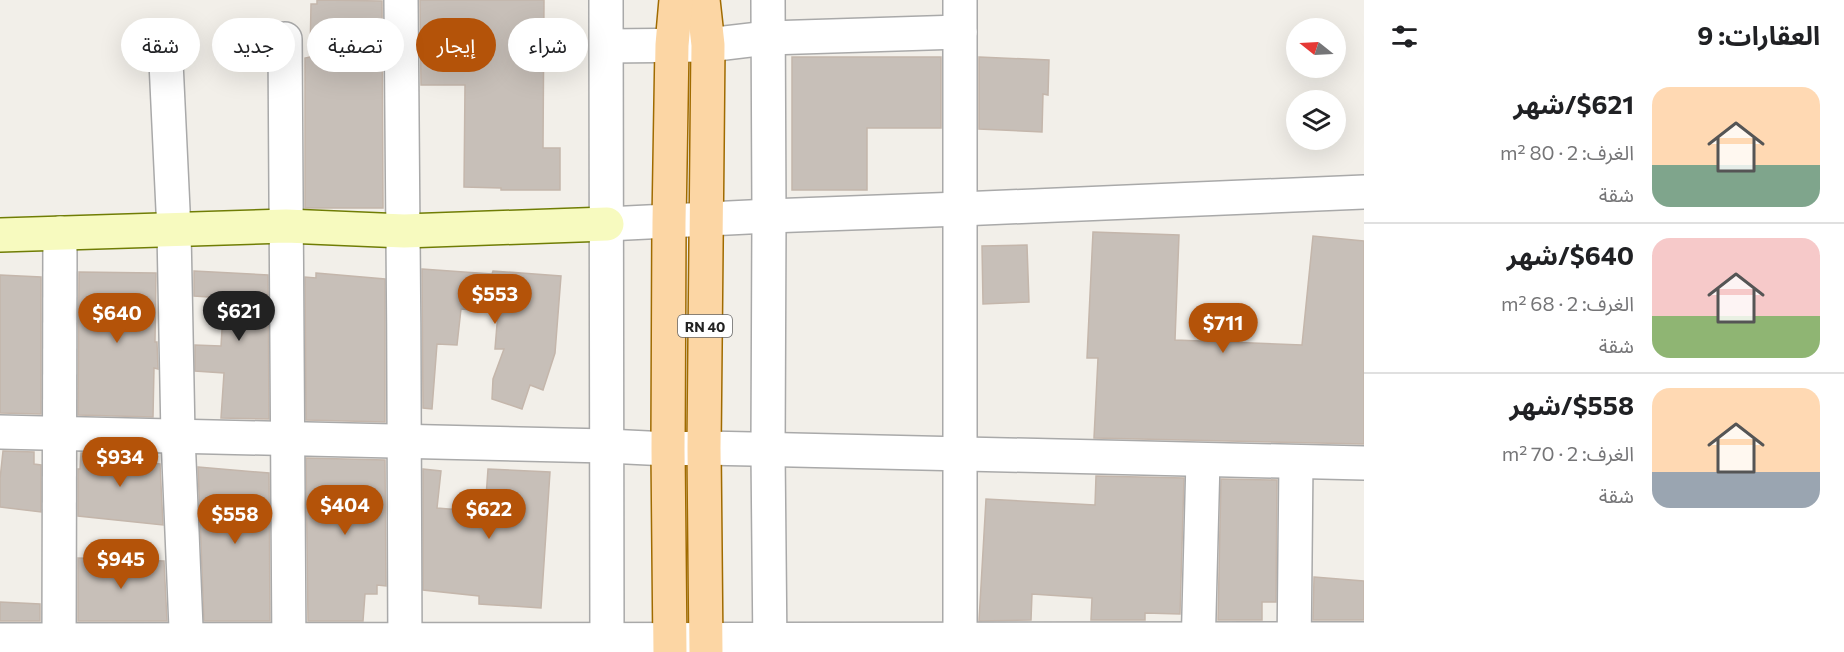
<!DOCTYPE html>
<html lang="ar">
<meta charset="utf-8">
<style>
:root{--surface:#fff;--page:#f6f6f6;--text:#202124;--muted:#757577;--line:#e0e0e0;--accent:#b45309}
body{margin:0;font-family:Commissioner,"Noto Sans Arabic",sans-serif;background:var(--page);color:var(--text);direction:rtl;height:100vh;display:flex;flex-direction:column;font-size:22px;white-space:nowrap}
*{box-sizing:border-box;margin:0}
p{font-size:20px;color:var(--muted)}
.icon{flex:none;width:33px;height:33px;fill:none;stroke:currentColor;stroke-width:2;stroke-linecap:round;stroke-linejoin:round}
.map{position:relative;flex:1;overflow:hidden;direction:ltr}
.sheet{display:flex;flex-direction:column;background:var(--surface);width:480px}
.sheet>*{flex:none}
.top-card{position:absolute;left:18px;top:18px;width:570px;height:54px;direction:rtl;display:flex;gap:12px}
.needle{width:39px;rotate:288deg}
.controls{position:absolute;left:1286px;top:18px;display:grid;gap:12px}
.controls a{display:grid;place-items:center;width:60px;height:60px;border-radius:50%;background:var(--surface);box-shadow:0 6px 24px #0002;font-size:30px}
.price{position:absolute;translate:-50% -51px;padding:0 14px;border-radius:21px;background:var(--accent);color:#fff;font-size:20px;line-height:39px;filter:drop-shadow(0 2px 3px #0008)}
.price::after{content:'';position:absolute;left:50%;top:36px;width:18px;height:14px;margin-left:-9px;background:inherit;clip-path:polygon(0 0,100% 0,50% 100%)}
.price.selected{background:#222;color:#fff}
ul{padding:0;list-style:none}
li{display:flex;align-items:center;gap:18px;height:150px;padding:0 24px}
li+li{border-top:2px solid var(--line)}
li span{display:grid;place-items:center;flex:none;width:168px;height:120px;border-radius:18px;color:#555}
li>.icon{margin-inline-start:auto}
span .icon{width:72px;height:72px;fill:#fffc;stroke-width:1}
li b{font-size:26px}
h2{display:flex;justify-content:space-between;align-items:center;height:72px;padding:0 24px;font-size:26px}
.pill{padding:0 21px;border-radius:27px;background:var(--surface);box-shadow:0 6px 24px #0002;font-size:21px;line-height:54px}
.pill.selected{background:var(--accent);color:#fff}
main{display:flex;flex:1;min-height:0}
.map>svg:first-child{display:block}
.building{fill:#c7bfb8;stroke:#c4b6ab;stroke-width:1.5}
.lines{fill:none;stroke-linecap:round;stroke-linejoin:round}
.street-casing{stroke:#a9a9a9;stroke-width:36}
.secondary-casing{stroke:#707d05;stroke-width:36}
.primary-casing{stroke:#a06b00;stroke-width:36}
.street{stroke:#fff;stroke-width:33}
.secondary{stroke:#f7fabf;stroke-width:33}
.primary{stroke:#fcd6a4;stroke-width:33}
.labels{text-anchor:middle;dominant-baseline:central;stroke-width:4.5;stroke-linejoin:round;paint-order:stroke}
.shield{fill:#fff;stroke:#646464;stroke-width:1.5}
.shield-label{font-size:14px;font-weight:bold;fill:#222}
</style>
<main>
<section class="sheet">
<h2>العقارات: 9<svg class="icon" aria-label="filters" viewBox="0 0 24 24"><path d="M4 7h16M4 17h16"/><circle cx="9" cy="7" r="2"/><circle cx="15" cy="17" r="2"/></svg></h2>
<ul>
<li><span style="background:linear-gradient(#ffd9b3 65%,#7fa58c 0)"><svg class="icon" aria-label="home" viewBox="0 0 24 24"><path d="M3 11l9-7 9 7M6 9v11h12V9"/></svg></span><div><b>$621/شهر</b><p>الغرف: 2 · 80 m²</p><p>شقة</p></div></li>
<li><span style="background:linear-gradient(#f6c9c9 65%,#8fb573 0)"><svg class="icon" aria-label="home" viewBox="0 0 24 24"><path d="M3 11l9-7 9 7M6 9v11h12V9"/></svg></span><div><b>$640/شهر</b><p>الغرف: 2 · 68 m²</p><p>شقة</p></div></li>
<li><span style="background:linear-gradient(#ffd9b3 70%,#9aa5b1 0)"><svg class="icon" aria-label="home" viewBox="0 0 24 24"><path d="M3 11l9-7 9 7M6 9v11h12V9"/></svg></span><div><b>$558/شهر</b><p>الغرف: 2 · 70 m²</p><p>شقة</p></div></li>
</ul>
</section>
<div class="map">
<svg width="1364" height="652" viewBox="0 0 1364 652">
<rect width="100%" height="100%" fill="#f2efe9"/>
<g class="building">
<polygon points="317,0 382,1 383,208 305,208 305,58 310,57 311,4 317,4"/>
<polygon points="420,0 544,0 543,148 560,148 560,190 501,190 501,188 464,187 465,85 421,85"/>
<polygon points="792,57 941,57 941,128 867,128 867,190 792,190"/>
<polygon points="979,57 1049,60 1048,95 1043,94 1042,132 979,129"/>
<polygon points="1093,232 1179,235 1175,340 1302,345 1313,236 1364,241 1364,444 1094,438 1098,358 1087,358"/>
<polygon points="1027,245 1029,302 983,304 982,246"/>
<polygon points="422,269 492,274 493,271 561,276 555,353 543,390 530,385 522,409 492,399 493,379 504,349 495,349 498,312 461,309 457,345 437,344 432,409 423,408"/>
<polygon points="194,271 268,275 269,419 221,418 224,373 195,371 195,345 221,346 224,298 194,296"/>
<polygon points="79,272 156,273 155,342 157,342 158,369 154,368 153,417 78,415"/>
<polygon points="316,273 385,279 385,422 306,420 305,277 316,278"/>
<polygon points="0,275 41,277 41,414 0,413"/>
<polygon points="3,451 34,452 34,464 41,465 41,512 0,507 0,479"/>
<polygon points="81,453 152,454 152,463 160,464 163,525 78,516 78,469 80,469"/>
<polygon points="306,458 385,460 386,586 377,585 377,594 365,594 363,621 308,621"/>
<polygon points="198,467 269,473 270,621 204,621"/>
<polygon points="423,469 441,471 437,508 485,512 488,469 550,472 541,608 479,604 479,596 423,590"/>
<polygon points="1096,476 1184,478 1180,614 1145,613 1145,620 1091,620 1092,598 1032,594 1031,620 979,621 986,499 1095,505"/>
<polygon points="1221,479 1277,480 1276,602 1262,602 1262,620 1218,620"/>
<polygon points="78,558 164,561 167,621 78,621"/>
<polygon points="1314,577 1364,581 1364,620 1313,620"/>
<polygon points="0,602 40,604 40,621 0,621"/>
</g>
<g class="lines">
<defs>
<g id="street">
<path d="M401 0C404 217 404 435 405 652"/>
<polyline points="606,0 607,652"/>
<polyline points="768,0 769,216 768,451 770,652"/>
<polyline points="285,39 289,652"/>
<polyline points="607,46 708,45 768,38 960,32"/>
<polyline points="166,62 174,231 178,436 187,652"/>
<polyline points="607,224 769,216 960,209 1364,192"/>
<polyline points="0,432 607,446 668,449 704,448 1364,463"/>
<polyline points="0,640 1364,639"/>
<polyline points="59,652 60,233"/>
<polyline points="960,652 960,0"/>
<polyline points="1198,652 1203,460"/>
<polyline points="1294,652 1296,462"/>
</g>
<polyline id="secondary" points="0,235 286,226 404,231 607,224"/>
<g id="primary">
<polyline points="703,0 708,45 704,448 706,652"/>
<polyline points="670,652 668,449 669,222 672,45 676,0"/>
</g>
</defs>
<use href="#street" class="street-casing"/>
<use href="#secondary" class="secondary-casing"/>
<use href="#primary" class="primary-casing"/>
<use href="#street" class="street"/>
<use href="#secondary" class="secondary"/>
<use href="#primary" class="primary"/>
</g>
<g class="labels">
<rect class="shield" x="678" y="315" width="54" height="22" rx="4.5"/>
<g class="shield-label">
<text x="705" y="326">RN 40</text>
</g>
</g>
</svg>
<div class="controls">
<a><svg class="needle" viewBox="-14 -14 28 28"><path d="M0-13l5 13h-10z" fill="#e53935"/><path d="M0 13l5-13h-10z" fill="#757577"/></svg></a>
<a><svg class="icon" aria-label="layers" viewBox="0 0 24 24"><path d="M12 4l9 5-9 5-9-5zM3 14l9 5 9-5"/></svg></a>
</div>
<b class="price" style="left:495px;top:325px">$553</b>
<b class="price selected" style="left:239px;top:342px">$621</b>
<b class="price" style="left:117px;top:344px">$640</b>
<b class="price" style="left:1223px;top:354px">$711</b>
<b class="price" style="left:120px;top:488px">$934</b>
<b class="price" style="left:345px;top:536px">$404</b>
<b class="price" style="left:489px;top:540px">$622</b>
<b class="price" style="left:235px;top:545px">$558</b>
<b class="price" style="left:121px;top:590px">$945</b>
<div class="top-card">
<a class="pill">شراء</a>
<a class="pill selected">إيجار</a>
<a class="pill">تصفية</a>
<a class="pill">جديد</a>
<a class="pill">شقة</a>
</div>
</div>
</main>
